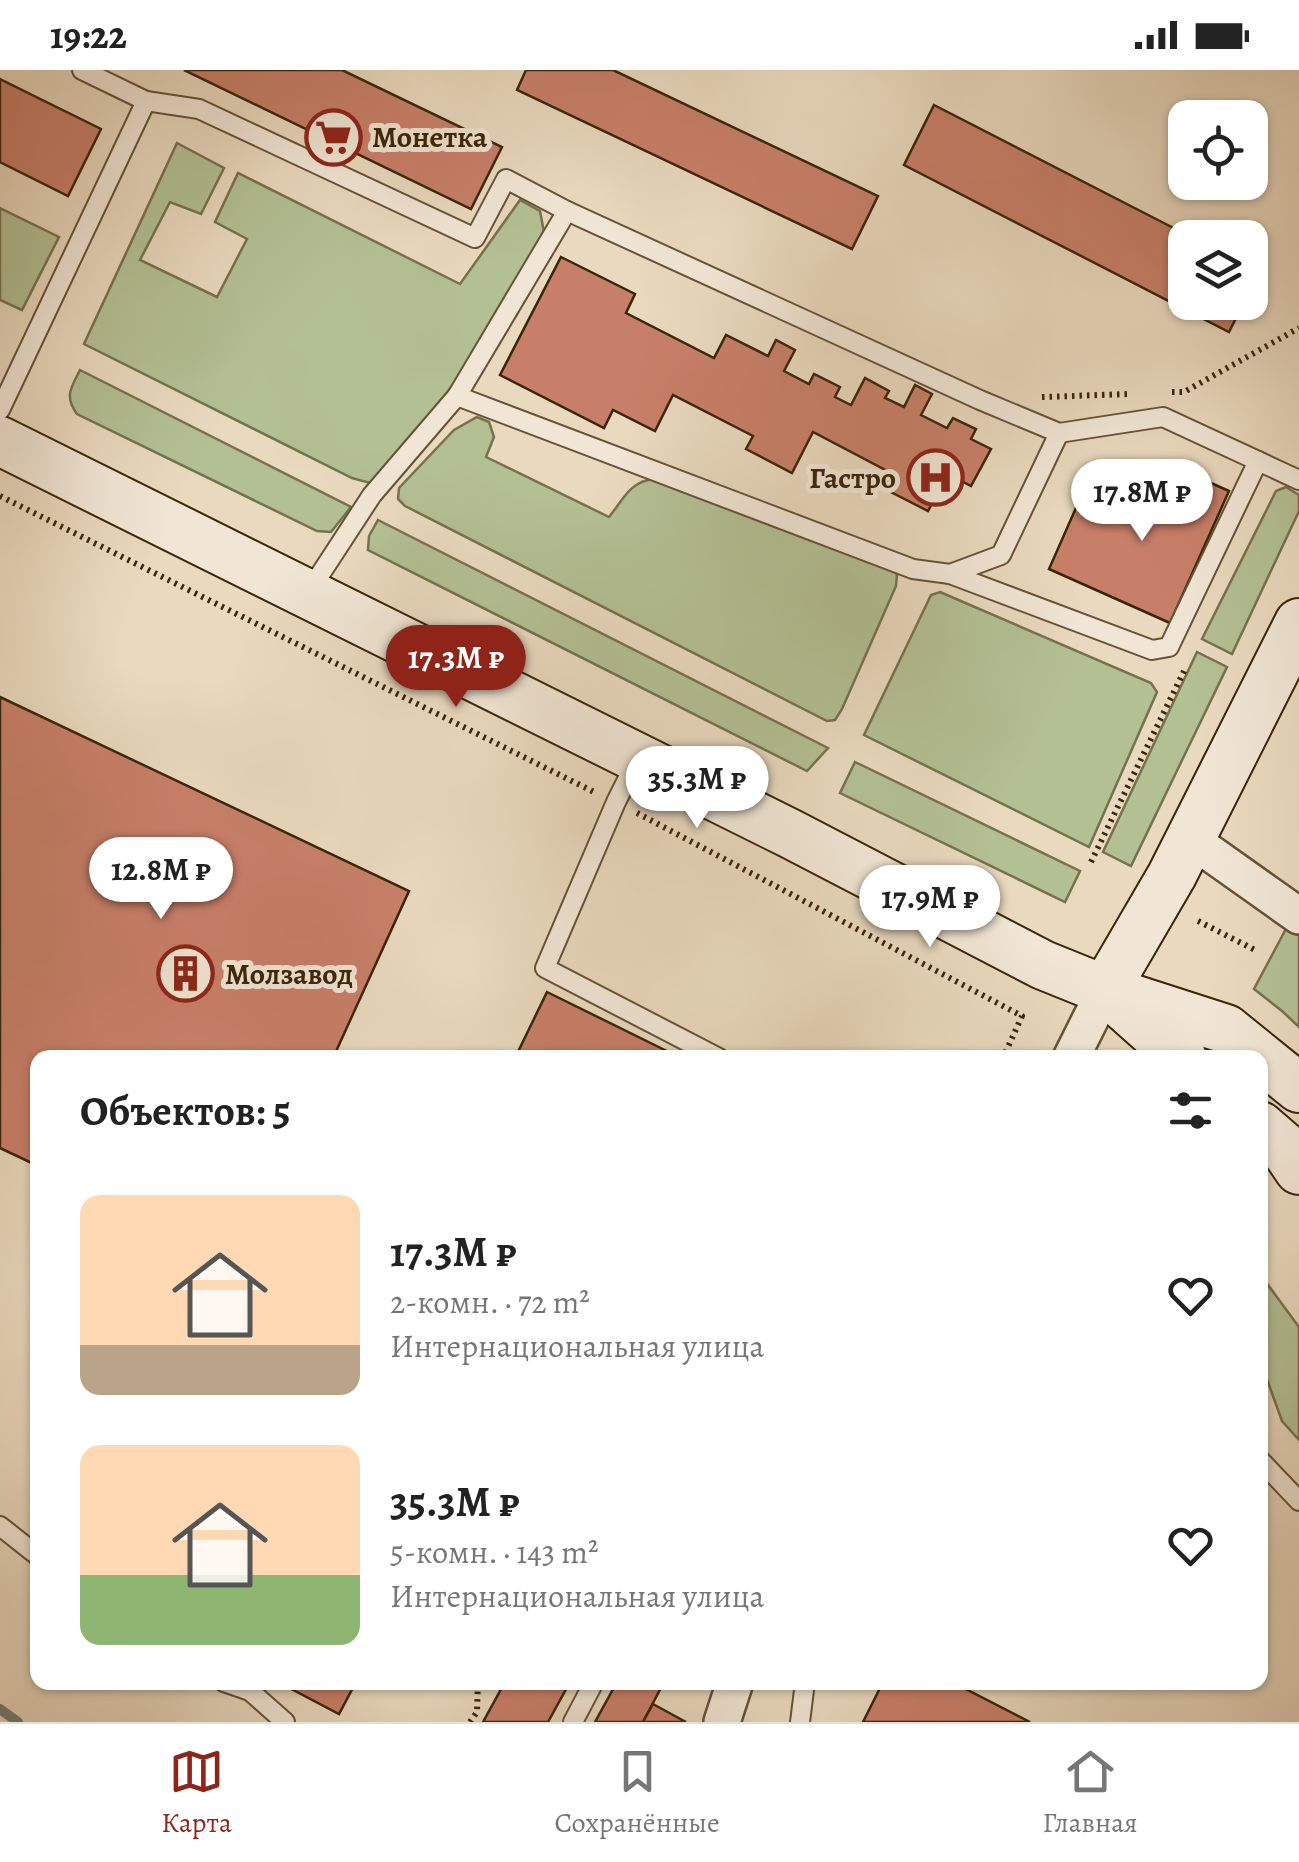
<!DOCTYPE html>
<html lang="ru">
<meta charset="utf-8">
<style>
:root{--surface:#fff;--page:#f6f6f6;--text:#222;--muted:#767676;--line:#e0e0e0;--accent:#8f2418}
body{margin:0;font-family:Alegreya,serif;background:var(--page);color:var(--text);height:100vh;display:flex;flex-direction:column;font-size:38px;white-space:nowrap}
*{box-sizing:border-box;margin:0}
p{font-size:32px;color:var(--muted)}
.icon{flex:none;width:55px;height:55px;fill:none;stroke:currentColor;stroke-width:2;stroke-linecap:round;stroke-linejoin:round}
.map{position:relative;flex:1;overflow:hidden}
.sheet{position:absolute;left:30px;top:980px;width:1238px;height:640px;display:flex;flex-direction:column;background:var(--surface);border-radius:20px;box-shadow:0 2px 8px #0004}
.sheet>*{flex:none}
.controls{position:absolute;left:1168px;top:30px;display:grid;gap:20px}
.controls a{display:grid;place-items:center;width:100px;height:100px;border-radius:20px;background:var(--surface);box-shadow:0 2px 8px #0004;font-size:50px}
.price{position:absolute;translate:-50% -85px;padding:0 22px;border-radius:35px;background:#fff;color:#222;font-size:32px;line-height:65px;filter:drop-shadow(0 2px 5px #0008)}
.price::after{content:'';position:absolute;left:50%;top:60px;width:30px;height:22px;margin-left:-15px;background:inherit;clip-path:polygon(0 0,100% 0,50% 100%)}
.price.current{background:var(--accent);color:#fff}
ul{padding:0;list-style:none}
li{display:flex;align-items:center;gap:30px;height:250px;padding:0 50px}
li span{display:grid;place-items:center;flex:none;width:280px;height:200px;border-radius:20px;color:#555}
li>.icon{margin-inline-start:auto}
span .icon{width:120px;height:120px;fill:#fffc;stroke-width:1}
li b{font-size:42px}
h2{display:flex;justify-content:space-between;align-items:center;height:120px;padding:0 50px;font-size:42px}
.status{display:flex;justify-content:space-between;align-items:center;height:70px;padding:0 50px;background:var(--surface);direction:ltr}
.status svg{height:28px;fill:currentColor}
.tab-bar{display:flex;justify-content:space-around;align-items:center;height:140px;border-top:2px solid var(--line);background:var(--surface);font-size:28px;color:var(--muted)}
.tab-bar a{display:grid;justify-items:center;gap:5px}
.tab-bar .current{color:var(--accent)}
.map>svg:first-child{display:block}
.green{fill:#b3c094;stroke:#76724e;stroke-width:2.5}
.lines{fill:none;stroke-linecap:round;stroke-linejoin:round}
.stream{stroke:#767d75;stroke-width:10}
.building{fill:#c87f69;stroke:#3a2508;stroke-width:2.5}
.service-casing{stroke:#665236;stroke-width:22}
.minor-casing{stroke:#665236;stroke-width:40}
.secondary-casing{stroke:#3a2508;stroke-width:52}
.path{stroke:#3a2508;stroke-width:6;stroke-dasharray:2.5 5;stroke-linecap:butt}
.service{stroke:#f1e6d5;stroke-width:18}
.minor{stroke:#f1e6d5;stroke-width:35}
.secondary{stroke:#f1e6d5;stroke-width:48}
.labels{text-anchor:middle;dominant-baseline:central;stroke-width:10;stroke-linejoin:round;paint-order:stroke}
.poi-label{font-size:30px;font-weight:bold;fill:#3a2508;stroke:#f1e6d5;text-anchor:start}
</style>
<div class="status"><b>19:22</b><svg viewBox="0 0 49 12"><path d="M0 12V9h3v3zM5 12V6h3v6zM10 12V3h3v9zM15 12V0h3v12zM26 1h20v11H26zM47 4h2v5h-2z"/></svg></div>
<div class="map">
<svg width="1299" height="1652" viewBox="0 0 1299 1652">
<rect width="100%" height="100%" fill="#e9d9be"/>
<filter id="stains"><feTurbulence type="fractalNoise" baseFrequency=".002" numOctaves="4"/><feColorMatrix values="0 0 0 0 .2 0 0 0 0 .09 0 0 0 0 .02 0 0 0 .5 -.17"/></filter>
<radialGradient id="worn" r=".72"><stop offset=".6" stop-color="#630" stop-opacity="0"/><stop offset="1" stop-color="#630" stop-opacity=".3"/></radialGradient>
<g class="green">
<polygon points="177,73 224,98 201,144 170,132 140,190 217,227 247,169 215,152 238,103 460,214 520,130 540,141 544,162 459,307 385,403 370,413 352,408 84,274"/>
<polygon points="0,138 59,167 22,240 0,230"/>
<path d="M80 300 351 437 331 462 317 461 77 344C64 326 71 318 80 300Z"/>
<path d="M477 347 489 352 494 367 486 387 609 447C623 430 630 411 654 409L885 494 897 504 896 516 842 639 835 650 827 651 405 436 398 429 399 418 454 360Z"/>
<polygon points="1286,417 1299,425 1299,441 1232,584 1202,569 1276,421"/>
<polygon points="378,450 828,678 807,701 368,480 369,466"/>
<polygon points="940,522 1151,613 1157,622 1089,777 864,665 931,525"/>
<polygon points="1197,582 1227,597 1131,796 1103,782"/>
<polygon points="855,692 1080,801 1065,832 840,723"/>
<polygon points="1288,855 1299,860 1299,957 1282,941 1254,919"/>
<polygon points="1260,1204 1299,1257 1299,1370 1282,1351 1260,1290"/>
</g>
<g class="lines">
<polyline class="stream" points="0,1639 18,1652"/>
</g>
<g class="building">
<polygon points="184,0 342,0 502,77 471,139"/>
<polygon points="526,0 613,0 878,126 852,179 517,20"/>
<polygon points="0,9 101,59 68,126 0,92"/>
<polygon points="934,35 1193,168 1185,168 1185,232 1244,232 1229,262 904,95"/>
<polygon points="561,187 635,224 626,243 714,288 726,265 768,286 776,270 795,280 784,301 809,314 814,304 840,317 835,327 851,335 865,308 889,321 885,328 904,337 915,315 932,324 921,345 947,358 953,348 976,359 971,369 991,379 971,416 948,404 928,441 883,418 891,403 813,362 792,403 746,379 753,366 673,325 655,361 613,340 604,358 500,305"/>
<polygon points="1168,394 1229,421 1170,553 1049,499 1083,422 1144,449"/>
<polygon points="0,627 409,821 333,988 38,988 38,1096 0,1078"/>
<polygon points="547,922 681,988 515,988"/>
<polygon points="278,1612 356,1612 339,1644"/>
<polygon points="505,1612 570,1612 548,1652 483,1652"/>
<polygon points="617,1612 664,1612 643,1652 595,1652"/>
<polygon points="883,1612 952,1612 1030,1652 863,1652"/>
<polygon points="653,1634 686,1652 643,1652"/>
</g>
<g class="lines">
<defs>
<g id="service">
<polyline points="82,0 146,31"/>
<polyline points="457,326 913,499 950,504 1152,580 1169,577 1258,391"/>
<polyline points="0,340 146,31 199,39 475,168 506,109 567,141 980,330 1059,363 1163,347 1299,410"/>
<polyline points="950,504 1001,485 1059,363"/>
<polyline points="308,523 372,425 457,326 567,141"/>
<polyline points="638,688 616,732 545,898 719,988"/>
<polyline points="1260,1390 1299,1431"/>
<polyline points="0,1456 38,1486"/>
<polyline points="224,1612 250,1621 285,1652"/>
<polyline points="573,1652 594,1612"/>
<polyline points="800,1652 805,1612"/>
</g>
<g id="minor">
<polyline points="1189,768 1299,846"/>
<polyline points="1071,988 1105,920"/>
<polyline points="722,1652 735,1612"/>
</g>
<g id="secondary">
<polyline points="0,371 791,764 1043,895 1105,920 1226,959 1299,1018"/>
<polyline points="1105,920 1172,805 1299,553"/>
<polyline points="1119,932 1182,988"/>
<polyline points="1260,1056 1282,1075 1299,1100"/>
</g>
</defs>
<use href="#service" class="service-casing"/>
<use href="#minor" class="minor-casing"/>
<use href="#secondary" class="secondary-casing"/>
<g class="path">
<polyline points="1172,322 1184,322 1299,258"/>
<polyline points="1042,327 1129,324"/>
<polyline points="0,426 594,722"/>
<polyline points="637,743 1022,946 1003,988"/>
<polyline points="1091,792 1186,597"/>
<polyline points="1198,851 1257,881"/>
<polyline points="470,1652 477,1642 478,1612"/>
</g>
<use href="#service" class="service"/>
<use href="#minor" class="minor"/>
<use href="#secondary" class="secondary"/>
</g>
<defs>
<symbol id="supermarket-ring" viewBox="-11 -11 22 22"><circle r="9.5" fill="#f1e6d5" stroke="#8f2418" stroke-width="1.5"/><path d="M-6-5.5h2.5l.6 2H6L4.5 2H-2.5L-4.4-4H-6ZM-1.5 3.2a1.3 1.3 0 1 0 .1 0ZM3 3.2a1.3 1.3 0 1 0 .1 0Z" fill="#8f2418"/></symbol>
<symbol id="hospital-ring" viewBox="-11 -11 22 22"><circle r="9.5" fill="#f1e6d5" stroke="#8f2418" stroke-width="1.5"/><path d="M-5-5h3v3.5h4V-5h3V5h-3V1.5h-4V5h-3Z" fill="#8f2418"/></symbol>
<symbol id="building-ring" viewBox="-11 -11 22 22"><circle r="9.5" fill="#f1e6d5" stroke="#8f2418" stroke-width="1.5"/><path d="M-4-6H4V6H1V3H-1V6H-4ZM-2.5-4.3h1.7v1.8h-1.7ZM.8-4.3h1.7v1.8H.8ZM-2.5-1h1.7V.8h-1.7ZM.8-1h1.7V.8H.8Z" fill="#8f2418"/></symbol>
</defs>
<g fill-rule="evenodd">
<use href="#supermarket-ring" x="302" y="36" width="63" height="63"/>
<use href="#hospital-ring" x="904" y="376" width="63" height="63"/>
<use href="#building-ring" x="154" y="872" width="63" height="63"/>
</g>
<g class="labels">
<g class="poi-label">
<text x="372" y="67">Монетка</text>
<text x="896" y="408" text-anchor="end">Гастро</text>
<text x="225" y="904">Молзавод</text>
</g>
</g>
<rect width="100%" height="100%" filter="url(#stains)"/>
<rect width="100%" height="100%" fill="url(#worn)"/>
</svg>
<div class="controls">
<a><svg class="icon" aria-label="locate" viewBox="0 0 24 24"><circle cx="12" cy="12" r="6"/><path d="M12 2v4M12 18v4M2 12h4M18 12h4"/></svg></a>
<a><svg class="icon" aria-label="layers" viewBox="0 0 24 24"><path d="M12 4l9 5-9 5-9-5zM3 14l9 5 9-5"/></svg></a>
</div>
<b class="price" style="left:1142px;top:474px">17.8M ₽</b>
<b class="price current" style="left:456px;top:640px">17.3M ₽</b>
<b class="price" style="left:697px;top:761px">35.3M ₽</b>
<b class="price" style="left:161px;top:852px">12.8M ₽</b>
<b class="price" style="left:930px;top:880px">17.9M ₽</b>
<section class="sheet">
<h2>Объектов: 5<svg class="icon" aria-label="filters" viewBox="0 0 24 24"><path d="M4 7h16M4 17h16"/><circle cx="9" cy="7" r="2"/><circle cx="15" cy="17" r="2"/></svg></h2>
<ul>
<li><span style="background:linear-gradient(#ffd9b3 75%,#b9a48a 0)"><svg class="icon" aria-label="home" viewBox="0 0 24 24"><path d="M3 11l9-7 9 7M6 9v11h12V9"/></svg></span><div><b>17.3M ₽</b><p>2-комн. · 72 m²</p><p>Интернациональная улица</p></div><svg class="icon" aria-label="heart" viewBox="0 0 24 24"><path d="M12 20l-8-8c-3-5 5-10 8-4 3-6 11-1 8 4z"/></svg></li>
<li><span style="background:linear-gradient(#ffd9b3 65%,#8fb573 0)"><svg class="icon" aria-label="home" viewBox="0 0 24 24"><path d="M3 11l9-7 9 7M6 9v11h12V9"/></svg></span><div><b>35.3M ₽</b><p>5-комн. · 143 m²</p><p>Интернациональная улица</p></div><svg class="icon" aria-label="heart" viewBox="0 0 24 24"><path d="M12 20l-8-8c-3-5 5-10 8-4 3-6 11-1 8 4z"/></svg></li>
</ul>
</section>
</div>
<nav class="tab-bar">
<a class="current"><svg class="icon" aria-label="map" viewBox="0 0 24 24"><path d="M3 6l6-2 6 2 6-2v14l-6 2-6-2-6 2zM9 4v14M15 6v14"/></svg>Карта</a>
<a><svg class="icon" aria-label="saved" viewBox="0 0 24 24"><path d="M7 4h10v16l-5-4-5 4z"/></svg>Сохранённые</a>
<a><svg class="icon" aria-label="home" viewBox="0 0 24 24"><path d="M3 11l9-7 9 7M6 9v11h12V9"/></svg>Главная</a>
</nav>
